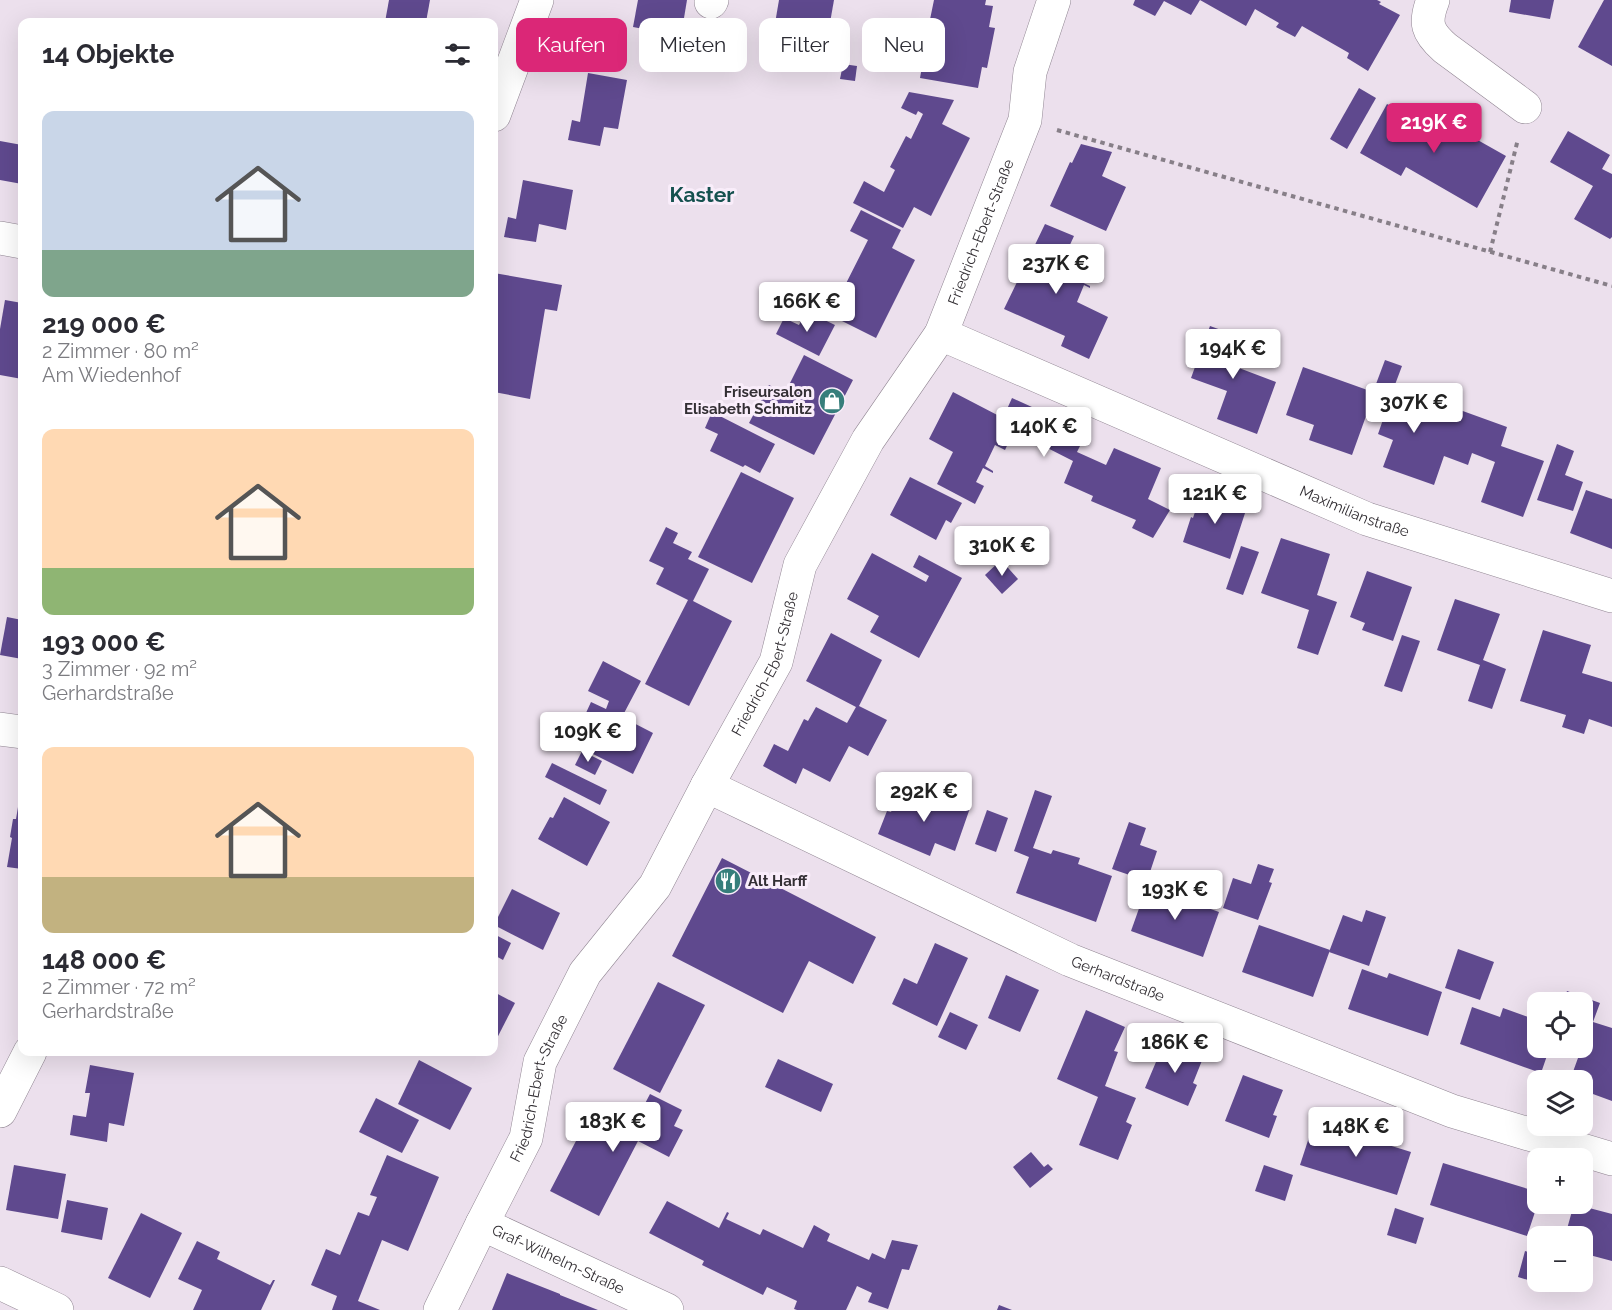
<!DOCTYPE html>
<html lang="de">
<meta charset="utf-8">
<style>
:root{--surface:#fff;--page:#f2f2f3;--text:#2b2b33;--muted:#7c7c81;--accent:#db2777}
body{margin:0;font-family:Raleway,sans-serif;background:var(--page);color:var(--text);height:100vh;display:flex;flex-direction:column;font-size:22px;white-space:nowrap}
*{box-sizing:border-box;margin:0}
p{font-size:20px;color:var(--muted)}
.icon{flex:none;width:33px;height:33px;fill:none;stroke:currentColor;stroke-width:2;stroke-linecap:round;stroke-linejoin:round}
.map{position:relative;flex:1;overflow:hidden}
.side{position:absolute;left:18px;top:18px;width:480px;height:1038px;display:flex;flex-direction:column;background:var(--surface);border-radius:12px;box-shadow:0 6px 24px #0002}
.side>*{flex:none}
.guide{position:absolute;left:516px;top:18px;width:570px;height:54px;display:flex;gap:12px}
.tools{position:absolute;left:1527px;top:992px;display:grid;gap:12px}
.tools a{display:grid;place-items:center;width:66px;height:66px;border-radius:12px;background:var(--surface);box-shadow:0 6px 24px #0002;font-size:30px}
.price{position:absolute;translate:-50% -51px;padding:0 14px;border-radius:6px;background:#fff;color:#222;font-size:20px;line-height:39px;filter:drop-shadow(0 2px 3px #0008)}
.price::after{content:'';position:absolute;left:50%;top:36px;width:18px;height:14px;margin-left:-9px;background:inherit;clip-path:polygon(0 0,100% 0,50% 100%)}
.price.active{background:var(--accent);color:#fff}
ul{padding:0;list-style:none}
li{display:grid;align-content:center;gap:12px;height:318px;padding:0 24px}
li span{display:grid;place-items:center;height:186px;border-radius:12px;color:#555}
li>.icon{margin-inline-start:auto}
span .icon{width:108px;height:108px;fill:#fffc;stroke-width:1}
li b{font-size:26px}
h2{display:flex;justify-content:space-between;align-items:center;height:72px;padding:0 24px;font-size:26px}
.chip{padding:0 21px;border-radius:12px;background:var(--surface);box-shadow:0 6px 24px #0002;font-size:21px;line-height:54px}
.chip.active{background:var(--accent);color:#fff}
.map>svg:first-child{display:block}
.building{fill:#5f498e}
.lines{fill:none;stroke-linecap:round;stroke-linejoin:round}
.minor-casing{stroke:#918693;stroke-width:34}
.path{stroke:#877f88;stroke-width:4;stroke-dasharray:4.5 4.5;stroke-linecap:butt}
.minor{stroke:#fff;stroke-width:33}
.labels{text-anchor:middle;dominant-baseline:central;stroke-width:6;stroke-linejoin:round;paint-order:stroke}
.street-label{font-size:15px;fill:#332f34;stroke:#f9edfa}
.poi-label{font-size:15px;font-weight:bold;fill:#332f34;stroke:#f9edfa;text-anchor:end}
.district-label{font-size:21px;font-weight:bold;fill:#15514f;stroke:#f9edfa}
</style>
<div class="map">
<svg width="1612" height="1310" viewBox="0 0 1612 1310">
<rect width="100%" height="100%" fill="#ece0ed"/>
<g class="building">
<polygon points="389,0 430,0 426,22 385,22"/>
<polygon points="638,0 687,0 681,36 633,27"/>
<polygon points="779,0 834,0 825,51 772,41"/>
<polygon points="934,0 986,0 985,5 993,6 989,27 995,28 987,68 982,67 978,88 920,78 925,49 917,48 920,33 927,34"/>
<polygon points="1135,0 1377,0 1381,2 1379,4 1400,15 1368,71 1347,58 1349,53 1302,26 1295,37 1276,27 1279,23 1255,9 1246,26 1200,0 1191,15 1164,1 1155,16 1133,5"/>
<polygon points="1511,0 1554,0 1550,19 1509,12"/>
<polygon points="1604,0 1612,0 1612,66 1578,47"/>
<polygon points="843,64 857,66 855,81 840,79"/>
<polygon points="588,73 627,80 618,129 604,127 600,146 568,140 572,120 580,122"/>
<polygon points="1359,88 1376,98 1347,149 1330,139"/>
<polygon points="909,92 954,100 942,124 970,138 931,216 914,207 903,228 853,203 864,181 884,192 895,170 890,167 906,136 911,139 923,114 918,111 916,115 901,108"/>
<polygon points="1387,104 1428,127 1435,116 1506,156 1477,208 1406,167 1401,176 1360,153"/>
<polygon points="1568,131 1610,155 1602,169 1612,174 1612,237 1610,239 1574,219 1593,186 1550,162"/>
<polygon points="0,141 22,145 22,184 0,180"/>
<polygon points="1081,144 1112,152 1102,176 1126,187 1106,231 1050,206 1070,162 1072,163"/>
<polygon points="523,180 573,190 566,230 539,224 536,242 504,237 508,217 516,219"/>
<polygon points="861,210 901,230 892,248 915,260 876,338 830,315 868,240 850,231"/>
<polygon points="1045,224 1074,236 1058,271 1090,286 1090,288 1084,285 1077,302 1108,317 1089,359 1061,346 1065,336 1004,309"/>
<polygon points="494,273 562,285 557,311 545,309 530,399 494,392"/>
<polygon points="5,300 22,303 22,379 0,375 0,329"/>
<polygon points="806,311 835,325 819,356 776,334 784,318 799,325"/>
<polygon points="1210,326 1249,340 1239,368 1276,382 1257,434 1217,419 1227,391 1191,378"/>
<polygon points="804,355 853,380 814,455 749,423 769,385 785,393"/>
<polygon points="1385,360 1402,366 1393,390 1458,414 1460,410 1507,427 1501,446 1544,461 1523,517 1481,502 1495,462 1472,453 1468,465 1444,456 1434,485 1383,467 1393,440 1378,434 1386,411 1370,405 1352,455 1309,440 1314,425 1286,415 1303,367 1373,392"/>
<polygon points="953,392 1003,418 1012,398 1087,432 1077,452 1106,465 1114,448 1161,468 1148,499 1170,510 1153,538 1132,528 1136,520 1091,501 1093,496 1064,483 1073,461 1014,431 1005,450 995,445 985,466 993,471 993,473 983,468 976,482 984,486 975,504 937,484 953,452 929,439"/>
<polygon points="712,412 775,444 760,473 745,465 743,467 710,451 718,434 705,428"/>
<polygon points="1557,444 1574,451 1565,475 1583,482 1573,511 1537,500"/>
<polygon points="741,472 794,498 752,583 698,557"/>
<polygon points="910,477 962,503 951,523 946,520 936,540 890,515"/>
<polygon points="1586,490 1612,499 1612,549 1570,533"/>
<polygon points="1202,491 1247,507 1230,559 1183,542 1191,517 1193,518"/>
<polygon points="666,527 678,533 673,543 692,552 688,559 709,569 693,601 732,621 689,706 645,684 688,600 656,584 664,568 649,561"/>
<polygon points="1281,538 1330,554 1317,595 1337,602 1318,655 1297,648 1309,610 1261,593"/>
<polygon points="1241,546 1259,552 1243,595 1226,589"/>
<polygon points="872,553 926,582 929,576 913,567 919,555 962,578 919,658 870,632 879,616 847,599"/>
<polygon points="1001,560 1018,579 1002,594 985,575"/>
<polygon points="1367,571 1412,587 1393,641 1362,630 1365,623 1350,617"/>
<polygon points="1455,599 1500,614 1483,660 1506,669 1492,709 1468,701 1480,665 1437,650"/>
<polygon points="7,617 22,620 22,659 0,655"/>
<polygon points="1543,630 1591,645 1582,673 1612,682 1612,727 1589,719 1584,734 1562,727 1566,715 1520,701"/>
<polygon points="831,633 882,660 859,706 887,720 868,756 849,746 830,782 803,768 796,784 763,766 774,744 788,751 804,719 808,721 816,707 847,723 856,707 806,681"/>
<polygon points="1402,635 1420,641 1402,692 1384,686"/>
<polygon points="603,661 641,681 622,717 653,733 633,774 585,750 594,733 580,726 591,702 606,709 609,701 588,691"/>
<polygon points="582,751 602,761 595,775 575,765"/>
<polygon points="552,763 607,790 600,805 545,777"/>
<polygon points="901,789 948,808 951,801 970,808 955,851 935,843 930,856 878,834 887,811 891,812"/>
<polygon points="1035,790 1052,796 1033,848 1051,854 1053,850 1080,858 1078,864 1112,876 1096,922 1016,893 1029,857 1014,851"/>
<polygon points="564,797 610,822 587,866 538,839 550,817 553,818"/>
<polygon points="18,807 22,808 22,869 7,867 12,838 10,837 13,819 16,819"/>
<polygon points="987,810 1008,818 996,852 975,844"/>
<polygon points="1129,822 1146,828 1140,845 1157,851 1147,881 1112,869"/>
<polygon points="722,858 876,937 853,984 809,961 783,1013 672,956"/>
<polygon points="1258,864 1274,869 1269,882 1272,883 1258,920 1223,908 1233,878 1251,884"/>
<polygon points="1147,886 1219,912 1203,957 1131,931"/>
<polygon points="512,889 560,913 543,950 494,925"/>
<polygon points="1366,910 1386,917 1369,966 1329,952 1343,915 1362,922"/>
<polygon points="1259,925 1330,950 1313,997 1242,972"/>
<polygon points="494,934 511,943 503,960 494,955"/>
<polygon points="935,943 968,958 937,1026 892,1004 904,978 917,984"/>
<polygon points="1458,949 1494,962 1480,1000 1445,988"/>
<polygon points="1362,969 1387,978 1389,973 1442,992 1428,1036 1348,1009"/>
<polygon points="1006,975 1039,990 1020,1032 988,1018"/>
<polygon points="658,982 705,1005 660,1093 613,1069"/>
<polygon points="1567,991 1600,1003 1593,1022 1612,1028 1612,1101 1582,1090 1582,1080 1570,1080 1582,1047 1582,1002 1563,1002"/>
<polygon points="494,992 515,1003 494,1044"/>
<polygon points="1472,1007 1500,1017 1503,1008 1531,1018 1528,1027 1538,1030 1538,1047 1550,1047 1541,1073 1460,1044"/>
<polygon points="1086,1010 1125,1027 1114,1051 1118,1052 1105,1086 1136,1098 1126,1122 1132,1125 1118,1160 1079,1145 1098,1097 1057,1079"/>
<polygon points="950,1012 978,1025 966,1050 938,1037"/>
<polygon points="1164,1043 1203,1058 1193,1083 1197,1085 1188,1106 1145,1088"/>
<polygon points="778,1059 833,1084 821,1112 765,1087"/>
<polygon points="419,1060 472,1088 450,1130 398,1104"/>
<polygon points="90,1065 134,1073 124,1126 109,1123 107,1142 70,1135 73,1115 86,1117 90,1093 85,1093"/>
<polygon points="1243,1075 1283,1090 1273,1115 1277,1116 1269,1138 1225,1121"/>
<polygon points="650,1094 682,1110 674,1126 683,1130 669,1157 638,1141 599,1216 550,1191 590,1114 629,1134"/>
<polygon points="376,1098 419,1120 402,1153 359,1132"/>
<polygon points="1314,1122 1411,1152 1397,1195 1300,1165"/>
<polygon points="1031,1152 1044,1167 1048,1164 1053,1169 1030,1188 1013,1167"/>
<polygon points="387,1155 439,1177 408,1251 382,1240 358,1301 380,1310 332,1310 337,1296 311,1285 326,1249 340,1255 358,1212 369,1216 377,1197 370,1195"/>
<polygon points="1443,1163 1538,1192 1538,1203 1527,1236 1430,1205"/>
<polygon points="14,1165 66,1174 58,1219 6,1210"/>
<polygon points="1264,1165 1293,1175 1285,1201 1255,1191"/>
<polygon points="67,1200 108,1208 102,1240 61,1232"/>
<polygon points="667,1201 719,1228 727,1212 729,1213 726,1219 760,1235 763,1229 803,1248 814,1225 830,1234 827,1241 869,1260 872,1253 885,1259 892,1240 918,1245 909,1270 902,1269 888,1309 868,1302 872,1293 857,1286 846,1310 797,1310 794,1309 797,1301 767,1287 763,1295 702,1265 704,1261 649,1233"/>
<polygon points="1574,1204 1612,1214 1612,1261 1582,1253 1582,1236 1565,1236"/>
<polygon points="1395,1208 1424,1218 1416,1244 1387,1235"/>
<polygon points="141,1213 182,1233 150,1298 108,1278"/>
<polygon points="197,1241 220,1252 217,1259 270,1285 273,1280 275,1280 261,1310 193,1310 202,1290 178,1279"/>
<polygon points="1525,1251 1538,1255 1538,1281 1549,1281 1548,1286 1518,1277"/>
<polygon points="507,1273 560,1294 560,1295 598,1310 492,1310"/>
<polygon points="999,1305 1012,1310 997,1310"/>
</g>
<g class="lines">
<defs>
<g id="minor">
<path d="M1433 0C1424 23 1427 32 1445 48L1525 107"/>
<polyline points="711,2 712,0"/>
<polyline points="494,115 537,0"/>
<polyline points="0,238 22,242"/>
<path id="s1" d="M941 334 1367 519 1612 596"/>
<polyline points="0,729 22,732"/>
<path id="s2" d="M707 786 1070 960 1452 1111 1612 1159"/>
<polyline points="0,1111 30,1052"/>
<path id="s3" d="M482 1224 667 1310"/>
<polyline points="0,1283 57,1310"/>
<path id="s4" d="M440 1310 482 1224 526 1138 540 1062 585 973 655 886 707 786 776 662 800 565 868 440 941 334 1025 120 1030 72 1054 0"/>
</g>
</defs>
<use href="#minor" class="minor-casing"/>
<g class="path">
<polyline points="1057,130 1612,286"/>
<polyline points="1490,252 1518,139"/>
</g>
<use href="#minor" class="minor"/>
</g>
<defs>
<symbol id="shop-disc" viewBox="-11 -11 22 22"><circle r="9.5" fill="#367e7b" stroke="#f9edfa"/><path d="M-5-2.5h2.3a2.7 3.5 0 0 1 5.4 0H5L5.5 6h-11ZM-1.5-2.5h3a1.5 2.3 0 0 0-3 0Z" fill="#fff"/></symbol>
<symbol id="restaurant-disc" viewBox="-11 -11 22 22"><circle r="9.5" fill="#367e7b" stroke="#f9edfa"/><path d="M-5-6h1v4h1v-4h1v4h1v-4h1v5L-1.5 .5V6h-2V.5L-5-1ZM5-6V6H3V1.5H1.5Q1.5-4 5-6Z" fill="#fff"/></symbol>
</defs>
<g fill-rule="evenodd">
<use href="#shop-disc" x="817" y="386" width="30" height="30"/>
<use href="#restaurant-disc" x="713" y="866" width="30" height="30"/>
</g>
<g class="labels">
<g class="street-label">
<text stroke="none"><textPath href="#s4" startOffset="1216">Friedrich-Ebert-Straße</textPath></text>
<text stroke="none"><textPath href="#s1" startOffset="450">Maximilianstraße</textPath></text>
<text stroke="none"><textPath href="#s4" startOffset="730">Friedrich-Ebert-Straße</textPath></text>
<text stroke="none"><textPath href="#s2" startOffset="454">Gerhardstraße</textPath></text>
<text stroke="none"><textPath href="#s4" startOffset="244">Friedrich-Ebert-Straße</textPath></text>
<text stroke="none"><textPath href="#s3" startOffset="84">Graf-Wilhelm-Straße</textPath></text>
</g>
<g class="poi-label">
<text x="812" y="392">Friseursalon<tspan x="812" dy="17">Elisabeth Schmitz</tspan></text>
<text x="748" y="881" text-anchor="start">Alt Harff</text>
</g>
<g class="district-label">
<text x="702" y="194">Kaster</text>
</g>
</g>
</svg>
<div class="tools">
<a><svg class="icon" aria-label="locate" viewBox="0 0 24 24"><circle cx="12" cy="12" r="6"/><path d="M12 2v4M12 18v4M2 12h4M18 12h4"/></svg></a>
<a><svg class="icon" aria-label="layers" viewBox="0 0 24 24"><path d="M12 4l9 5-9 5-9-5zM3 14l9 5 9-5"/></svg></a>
<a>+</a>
<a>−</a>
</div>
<b class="price active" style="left:1434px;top:154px">219K €</b>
<b class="price" style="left:1056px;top:295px">237K €</b>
<b class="price" style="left:807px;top:333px">166K €</b>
<b class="price" style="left:1233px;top:380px">194K €</b>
<b class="price" style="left:1414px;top:434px">307K €</b>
<b class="price" style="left:1044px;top:458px">140K €</b>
<b class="price" style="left:1215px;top:525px">121K €</b>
<b class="price" style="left:1002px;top:577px">310K €</b>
<b class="price" style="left:588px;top:763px">109K €</b>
<b class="price" style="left:924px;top:823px">292K €</b>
<b class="price" style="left:1175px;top:921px">193K €</b>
<b class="price" style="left:1175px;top:1074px">186K €</b>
<b class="price" style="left:613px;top:1153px">183K €</b>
<b class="price" style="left:1356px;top:1158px">148K €</b>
<div class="guide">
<a class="chip active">Kaufen</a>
<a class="chip">Mieten</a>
<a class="chip">Filter</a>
<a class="chip">Neu</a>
</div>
<section class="side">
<h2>14 Objekte<svg class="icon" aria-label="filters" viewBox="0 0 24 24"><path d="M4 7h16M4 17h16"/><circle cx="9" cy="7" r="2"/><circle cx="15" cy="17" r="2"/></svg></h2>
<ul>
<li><span style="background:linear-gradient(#c9d6e8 75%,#7fa58c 0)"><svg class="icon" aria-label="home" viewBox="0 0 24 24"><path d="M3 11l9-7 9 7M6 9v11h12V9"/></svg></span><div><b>219 000 €</b><p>2 Zimmer · 80 m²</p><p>Am Wiedenhof</p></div></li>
<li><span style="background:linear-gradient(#ffd9b3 75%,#8fb573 0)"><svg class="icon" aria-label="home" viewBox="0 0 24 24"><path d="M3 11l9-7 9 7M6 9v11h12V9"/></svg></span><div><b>193 000 €</b><p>3 Zimmer · 92 m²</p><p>Gerhardstraße</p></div></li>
<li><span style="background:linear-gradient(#ffd9b3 70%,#c2b280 0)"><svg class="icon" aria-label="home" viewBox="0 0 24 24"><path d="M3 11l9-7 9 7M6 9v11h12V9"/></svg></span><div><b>148 000 €</b><p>2 Zimmer · 72 m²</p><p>Gerhardstraße</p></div></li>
</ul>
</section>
</div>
